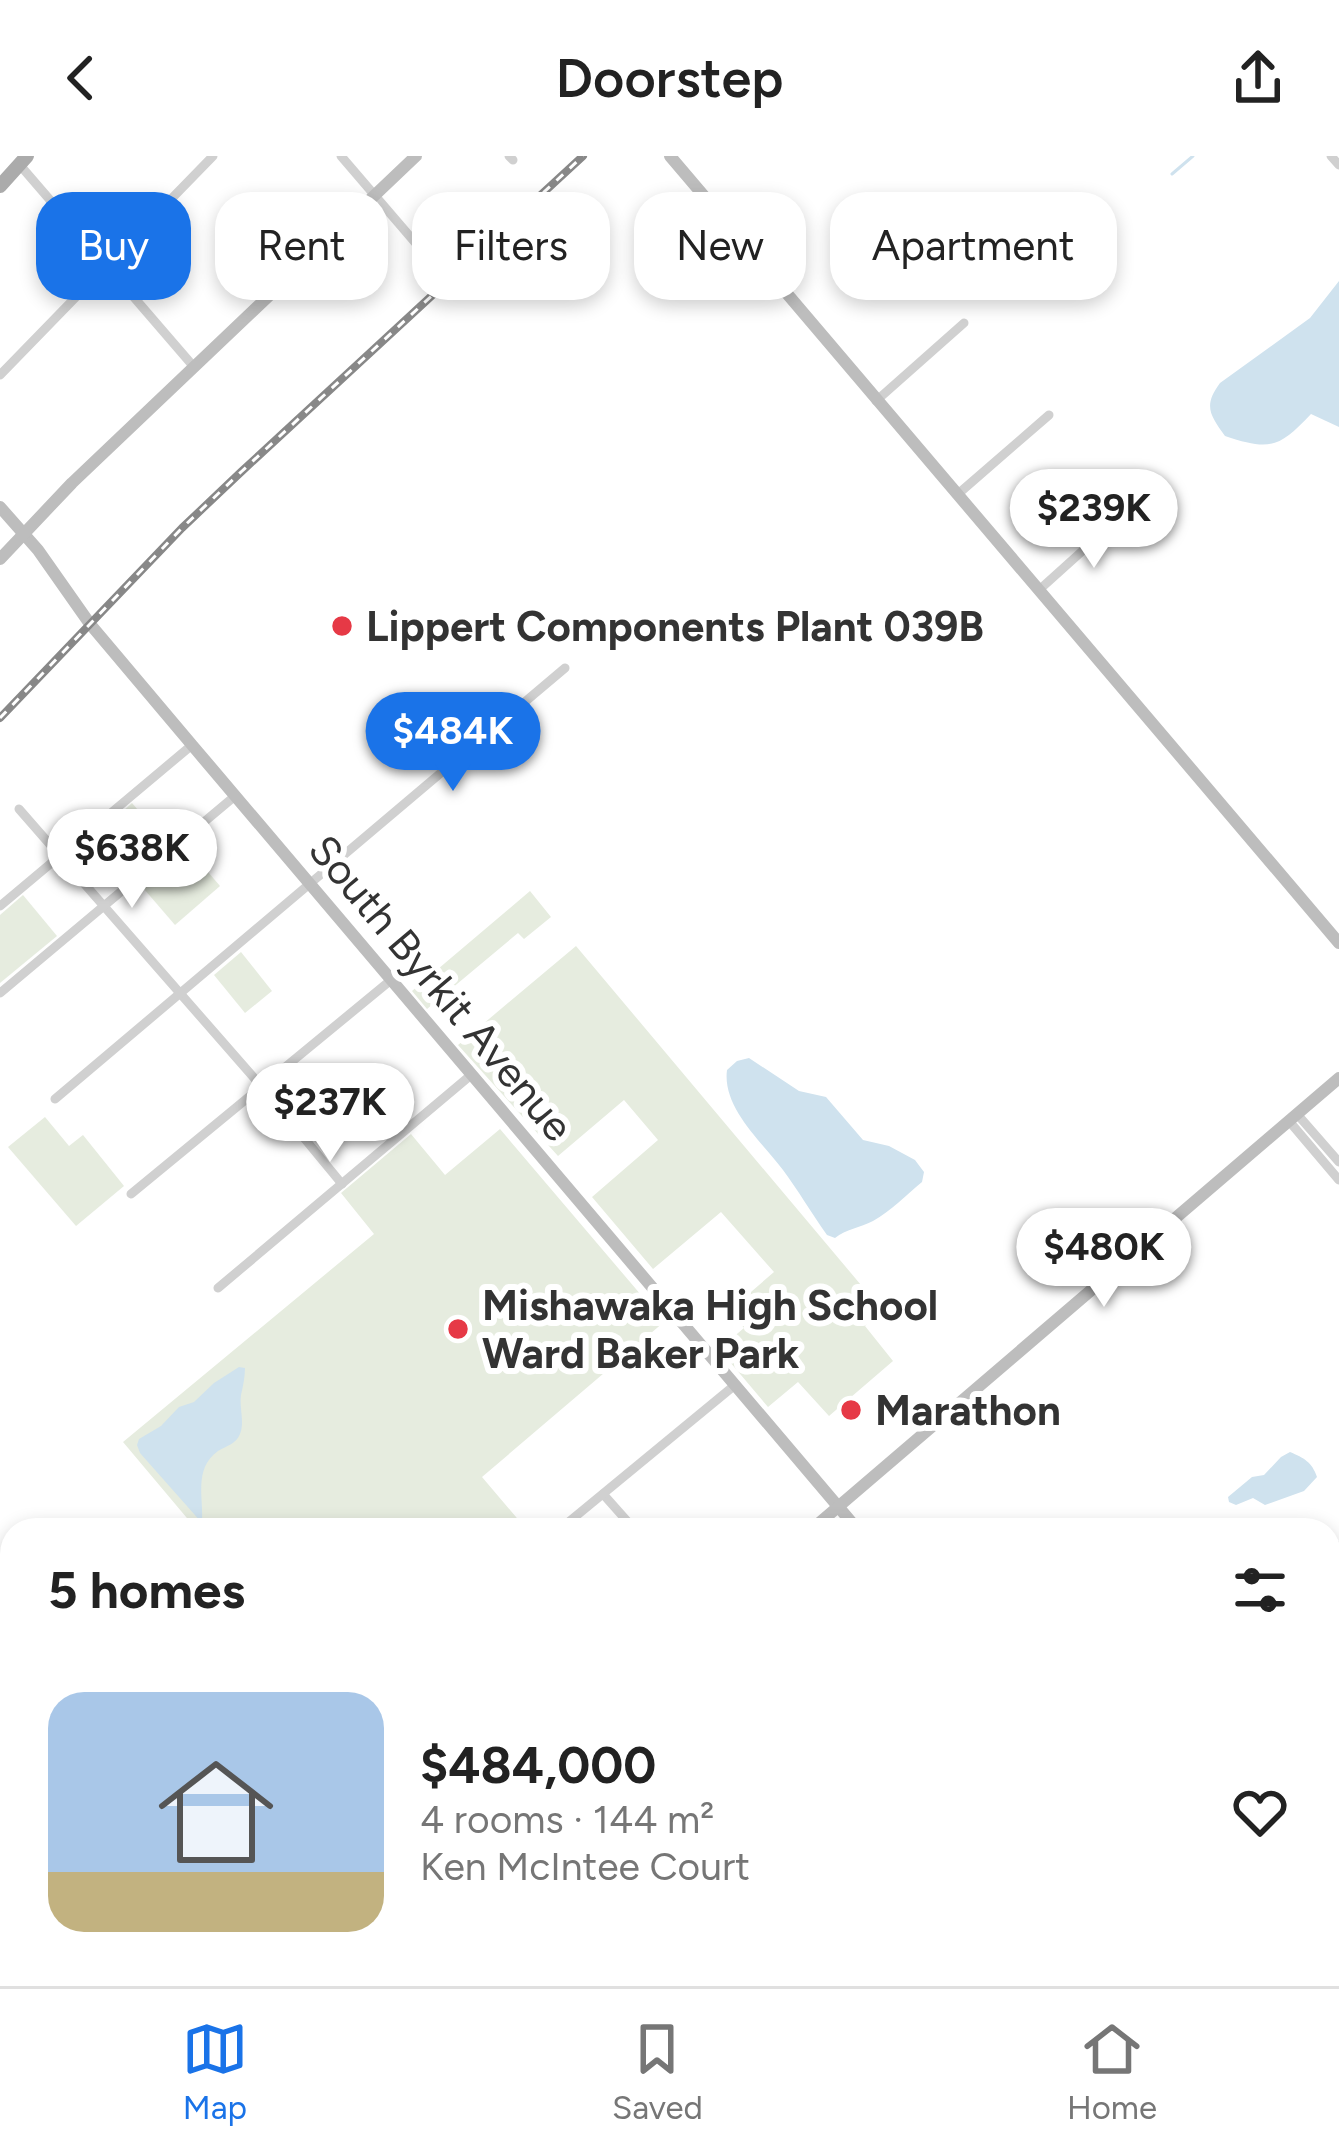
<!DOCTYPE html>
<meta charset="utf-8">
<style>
:root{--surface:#fff;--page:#f2f2f2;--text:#222;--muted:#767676;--line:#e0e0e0;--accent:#1a73e8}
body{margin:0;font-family:Figtree,sans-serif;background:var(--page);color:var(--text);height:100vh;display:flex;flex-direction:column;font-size:45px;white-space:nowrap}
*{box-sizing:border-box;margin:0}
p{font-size:39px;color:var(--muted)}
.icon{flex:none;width:66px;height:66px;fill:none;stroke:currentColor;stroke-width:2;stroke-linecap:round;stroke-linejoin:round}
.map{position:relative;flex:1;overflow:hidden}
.drawer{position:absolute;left:0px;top:1362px;width:1341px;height:468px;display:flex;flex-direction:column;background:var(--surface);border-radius:36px 36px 0 0;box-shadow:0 6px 18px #0003}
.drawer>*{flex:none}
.banner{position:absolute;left:36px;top:36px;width:1269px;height:108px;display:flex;gap:24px}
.price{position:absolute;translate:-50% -102px;padding:0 27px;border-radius:42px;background:#fff;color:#222;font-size:39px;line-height:78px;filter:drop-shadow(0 3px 6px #0008)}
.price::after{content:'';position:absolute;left:50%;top:72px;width:36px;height:27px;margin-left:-18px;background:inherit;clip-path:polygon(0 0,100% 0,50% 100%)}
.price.selected{background:var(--accent);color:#fff}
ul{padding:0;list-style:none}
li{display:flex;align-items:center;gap:36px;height:300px;padding:0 48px}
li span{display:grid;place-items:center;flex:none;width:336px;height:240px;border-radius:36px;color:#555}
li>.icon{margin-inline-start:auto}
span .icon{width:144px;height:144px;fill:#fffc;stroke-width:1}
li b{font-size:51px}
h2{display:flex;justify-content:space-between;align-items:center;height:144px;padding:0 48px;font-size:51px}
.chip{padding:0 42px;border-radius:36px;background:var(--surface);box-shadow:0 6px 18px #0003;font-size:42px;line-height:108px}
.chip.selected{background:var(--accent);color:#fff}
header{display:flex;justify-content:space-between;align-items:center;height:156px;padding:0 48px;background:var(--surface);font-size:54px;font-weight:600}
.menu{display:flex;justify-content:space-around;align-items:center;height:168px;border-top:3px solid var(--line);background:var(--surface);font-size:33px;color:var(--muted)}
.menu a{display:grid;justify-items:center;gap:6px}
.menu .selected{color:var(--accent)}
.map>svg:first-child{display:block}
.green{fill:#e6ecdf}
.water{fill:#cfe2ee}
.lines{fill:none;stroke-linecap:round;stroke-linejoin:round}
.stream{stroke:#cfe2ee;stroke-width:3}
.street{stroke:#d0d0d0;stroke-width:9}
.secondary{stroke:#bdbdbd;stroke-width:12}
.primary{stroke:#ababab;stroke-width:14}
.rail-casing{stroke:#888;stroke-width:8}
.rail{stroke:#fff;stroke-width:3;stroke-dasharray:9;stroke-linecap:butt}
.poi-dot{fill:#e63946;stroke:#fff;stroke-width:4.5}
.labels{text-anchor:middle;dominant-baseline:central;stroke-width:12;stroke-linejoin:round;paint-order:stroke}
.poi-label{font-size:42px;font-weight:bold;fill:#333;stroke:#fff;text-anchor:start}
.street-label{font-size:42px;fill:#333;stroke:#fff}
</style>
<header><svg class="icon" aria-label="back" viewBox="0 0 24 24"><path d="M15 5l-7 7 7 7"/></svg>Doorstep<svg class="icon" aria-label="share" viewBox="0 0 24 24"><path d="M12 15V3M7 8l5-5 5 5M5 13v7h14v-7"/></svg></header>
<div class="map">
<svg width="1339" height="1830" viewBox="0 0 1339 1830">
<rect width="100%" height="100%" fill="#fff"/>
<g class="green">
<polygon points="132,647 167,688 144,707 110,667"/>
<polygon points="184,688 220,730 175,769 138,726"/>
<polygon points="530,735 551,761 524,783 518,777 427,853 412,835"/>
<polygon points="23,739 57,780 0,827 0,759"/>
<polygon points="576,790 882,1154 865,1170 893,1205 829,1260 798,1226 768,1251 719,1193 744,1172 730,1154 774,1116 721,1056 653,1113 592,1041 658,984 624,944 558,1000 458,889"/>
<polygon points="241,796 272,835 245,857 214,819"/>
<polygon points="45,961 69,990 83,979 124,1030 76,1070 8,991"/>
<polygon points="500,973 664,1166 482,1321 527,1374 197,1374 123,1286 374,1078 341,1037 411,978 445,1019"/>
</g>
<g class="water">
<path d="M1339 125V271L1311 258C1279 292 1270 295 1225 280 1210 259 1203 250 1220 227L1310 162Z"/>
<path d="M749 902 799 935 826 941 863 984 889 990 915 1004 924 1016 922 1026C906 1039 891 1055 873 1065 860 1072 846 1073 835 1082L827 1079C812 1058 798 1034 783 1014 762 986 722 952 727 914L737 905Z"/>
<path d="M239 1211 245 1212C245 1221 243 1230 241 1239 239 1251 245 1267 240 1278 236 1288 226 1290 218 1295 193 1313 204 1342 202 1367L140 1297 137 1289 139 1283 161 1270 179 1251 194 1246 214 1227Z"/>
<path d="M1290 1296C1304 1302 1312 1306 1317 1321L1304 1335 1265 1349 1253 1342 1236 1349 1229 1346 1228 1341 1252 1321 1264 1319 1281 1301Z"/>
</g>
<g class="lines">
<polyline class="stream" points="1172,18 1193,0"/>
<g class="street">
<polyline points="341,0 419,91"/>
<polyline points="509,0 513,4"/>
<polyline points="1331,0 1339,9"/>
<polyline points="19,8 194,211"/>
<polyline points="0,219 213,0"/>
<polyline points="876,245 964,167"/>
<polyline points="958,338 1049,259"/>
<polyline points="1039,434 1119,362"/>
<polyline points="19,653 262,931 342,1028"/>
<polyline points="0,750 192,589"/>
<polyline points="0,837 235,640"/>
<polyline points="55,943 565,512"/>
<polyline points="1297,958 1339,1006"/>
<polyline points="1289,965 1339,1024"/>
<polyline points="131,1038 391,824"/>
<polyline points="218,1132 471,919"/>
<polyline points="603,1338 635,1374"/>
<polyline points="559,1374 735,1229"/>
<polyline points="1329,1394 1339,1390"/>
<polyline points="1329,1517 1339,1514"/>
<polyline points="1329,1631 1339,1627"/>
<polyline points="1329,1748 1339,1743"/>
<polyline points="1320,1818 1330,1830"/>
</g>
<g class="secondary">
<polyline points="670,0 1339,787"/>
<polyline points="0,351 38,394 90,468 192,589 858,1374"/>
<polyline points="0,403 72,327 416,0"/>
<polyline points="811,1374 1339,922"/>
<polyline points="1235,1818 1245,1830"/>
<polyline points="272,1830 286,1818"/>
</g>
<polyline class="primary" points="0,30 27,0"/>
<defs>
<polyline id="rail" points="0,562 182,372 241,316 583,0"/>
</defs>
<use href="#rail" class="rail-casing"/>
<use href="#rail" class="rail"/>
</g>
<g class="poi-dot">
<circle cx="342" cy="470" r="12"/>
<circle cx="458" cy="1173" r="12"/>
<circle cx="851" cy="1254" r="12"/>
</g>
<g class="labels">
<g class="poi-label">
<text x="366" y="470">Lippert Components Plant 039B</text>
<text x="482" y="1149">Mishawaka High School<tspan x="482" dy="48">Ward Baker Park</tspan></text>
<text x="875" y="1254">Marathon</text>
</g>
<g class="street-label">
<text transform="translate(441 832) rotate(50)">South Byrkit Avenue</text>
</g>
</g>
</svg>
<b class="price" style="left:1094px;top:415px">$239K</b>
<b class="price selected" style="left:453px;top:638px">$484K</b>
<b class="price" style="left:132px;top:755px">$638K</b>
<b class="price" style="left:330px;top:1009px">$237K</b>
<b class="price" style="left:1104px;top:1154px">$480K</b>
<div class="banner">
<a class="chip selected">Buy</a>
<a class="chip">Rent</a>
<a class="chip">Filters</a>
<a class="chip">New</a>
<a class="chip">Apartment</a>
</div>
<section class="drawer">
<h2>5 homes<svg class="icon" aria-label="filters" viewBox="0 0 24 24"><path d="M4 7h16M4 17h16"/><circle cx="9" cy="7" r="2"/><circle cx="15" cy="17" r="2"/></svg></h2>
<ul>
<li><span style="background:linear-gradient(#a9c7e8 75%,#c2b280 0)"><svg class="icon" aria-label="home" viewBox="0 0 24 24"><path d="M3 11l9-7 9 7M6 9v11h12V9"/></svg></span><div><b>$484,000</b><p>4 rooms · 144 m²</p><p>Ken McIntee Court</p></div><svg class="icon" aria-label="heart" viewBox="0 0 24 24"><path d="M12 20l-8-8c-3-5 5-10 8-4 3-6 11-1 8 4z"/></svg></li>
</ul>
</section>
</div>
<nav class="menu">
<a class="selected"><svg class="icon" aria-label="map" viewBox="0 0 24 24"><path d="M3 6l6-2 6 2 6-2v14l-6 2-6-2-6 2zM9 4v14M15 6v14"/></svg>Map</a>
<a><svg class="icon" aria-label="saved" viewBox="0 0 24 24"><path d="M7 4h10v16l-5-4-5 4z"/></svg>Saved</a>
<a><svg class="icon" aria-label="home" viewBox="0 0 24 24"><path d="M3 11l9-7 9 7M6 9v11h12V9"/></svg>Home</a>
</nav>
